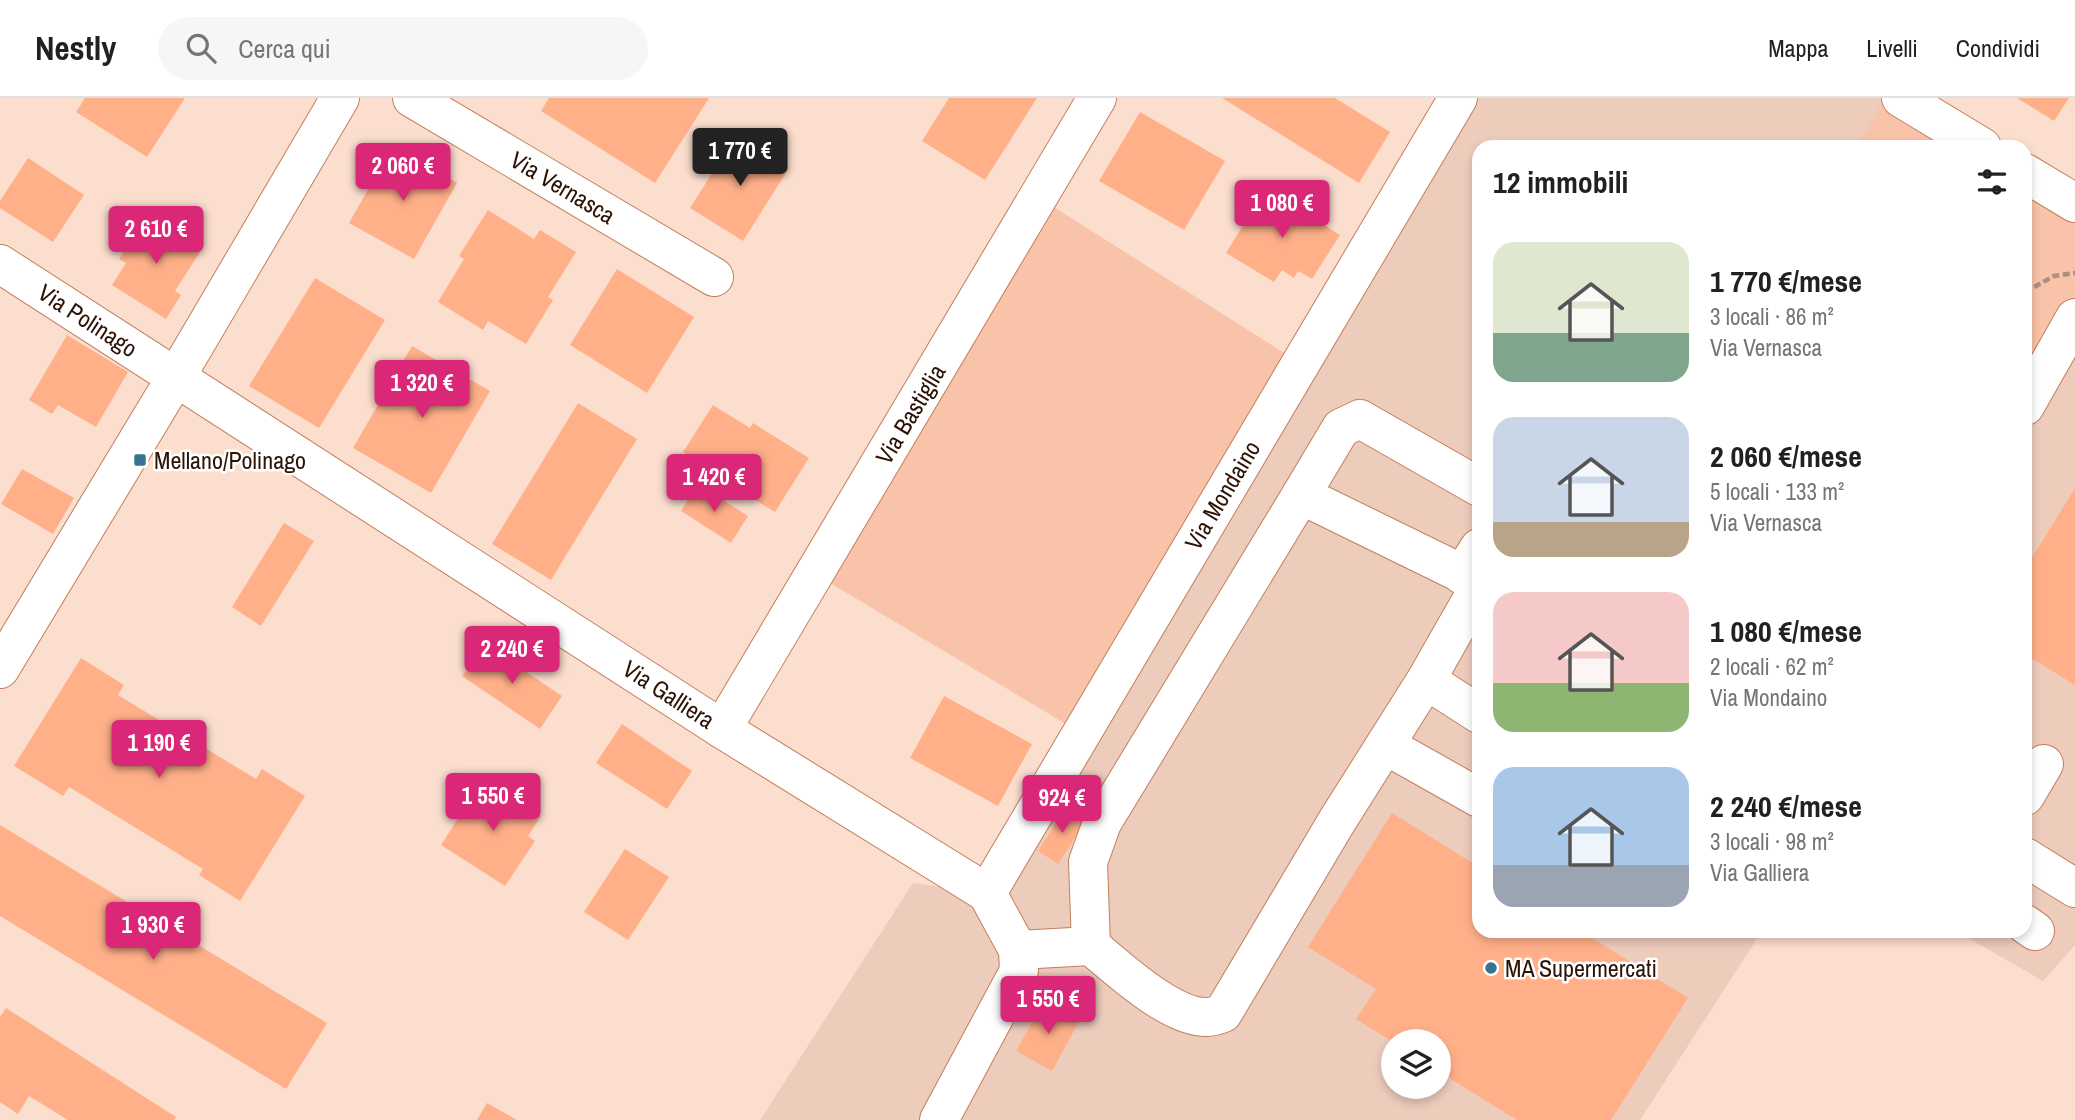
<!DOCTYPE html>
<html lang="it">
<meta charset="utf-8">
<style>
:root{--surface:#fff;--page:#f6f6f6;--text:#202124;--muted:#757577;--line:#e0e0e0;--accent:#db2777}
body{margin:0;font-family:"Archivo Narrow",sans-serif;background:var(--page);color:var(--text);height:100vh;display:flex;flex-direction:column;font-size:26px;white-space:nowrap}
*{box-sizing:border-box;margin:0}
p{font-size:23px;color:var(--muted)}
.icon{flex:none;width:38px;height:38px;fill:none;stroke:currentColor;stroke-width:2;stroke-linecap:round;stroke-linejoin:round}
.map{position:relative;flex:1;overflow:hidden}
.details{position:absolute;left:1472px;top:42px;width:560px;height:798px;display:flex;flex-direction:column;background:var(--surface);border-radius:21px;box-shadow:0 4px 10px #0003}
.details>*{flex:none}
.buttons{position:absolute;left:1381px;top:931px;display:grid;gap:14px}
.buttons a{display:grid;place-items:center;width:70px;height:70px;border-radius:50%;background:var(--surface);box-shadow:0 4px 10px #0003;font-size:35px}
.price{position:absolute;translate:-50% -60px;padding:0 16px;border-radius:7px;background:var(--accent);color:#fff;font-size:23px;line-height:46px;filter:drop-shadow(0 2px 4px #0008)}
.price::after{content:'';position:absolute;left:50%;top:42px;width:21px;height:16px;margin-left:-10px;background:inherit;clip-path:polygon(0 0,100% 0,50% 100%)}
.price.selected{background:#222;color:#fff}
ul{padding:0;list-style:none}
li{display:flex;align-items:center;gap:21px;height:175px;padding:0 21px}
li span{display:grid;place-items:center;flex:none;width:196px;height:140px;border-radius:21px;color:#555}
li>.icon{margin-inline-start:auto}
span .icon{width:84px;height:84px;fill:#fffc;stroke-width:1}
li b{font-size:30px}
h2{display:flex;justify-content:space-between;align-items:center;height:84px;padding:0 21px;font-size:30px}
header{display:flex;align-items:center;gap:42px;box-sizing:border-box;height:98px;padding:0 35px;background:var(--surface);border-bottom:2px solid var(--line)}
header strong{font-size:33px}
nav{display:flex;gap:38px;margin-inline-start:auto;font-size:24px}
.search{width:490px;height:63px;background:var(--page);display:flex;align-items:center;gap:18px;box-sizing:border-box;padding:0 24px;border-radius:38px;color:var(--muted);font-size:26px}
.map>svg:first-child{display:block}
.built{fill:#edccbc;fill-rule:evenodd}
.green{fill:#f8c3a8}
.building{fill:#ffb089}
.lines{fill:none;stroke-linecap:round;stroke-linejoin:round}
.minor-casing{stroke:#c37e5c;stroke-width:40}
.path{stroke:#ac8f81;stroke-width:4.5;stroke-dasharray:7 3.5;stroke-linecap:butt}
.minor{stroke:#fff;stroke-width:38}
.poi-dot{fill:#39748c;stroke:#fff;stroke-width:2.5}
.labels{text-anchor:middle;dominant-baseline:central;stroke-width:5;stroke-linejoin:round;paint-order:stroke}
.street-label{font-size:24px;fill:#2d1305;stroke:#fff}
.poi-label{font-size:24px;fill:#2d1305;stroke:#fff;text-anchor:start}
</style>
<header>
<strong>Nestly</strong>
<div class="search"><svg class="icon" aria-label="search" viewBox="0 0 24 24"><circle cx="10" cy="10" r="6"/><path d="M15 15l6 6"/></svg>Cerca qui</div>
<nav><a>Mappa</a><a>Livelli</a><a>Condividi</a></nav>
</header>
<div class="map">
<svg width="2075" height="1022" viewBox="0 0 2075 1022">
<rect width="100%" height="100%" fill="#fcdecf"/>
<g class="built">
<path d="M1458 0H1892L1972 49H1479V833H1762L1640 1022H760L913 785 988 795ZM1393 943H1438V989H1393Z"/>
<polygon points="2025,81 2075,112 2075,847 2043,883 1956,833 2025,833"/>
</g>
<g class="green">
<polygon points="1885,0 1988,49 1857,49"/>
<polygon points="2025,70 2075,98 2075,220 2025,308"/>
<polygon points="1038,99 1300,265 1081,635 815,476"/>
</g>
<g class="building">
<polygon points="85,0 185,0 147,59 76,14"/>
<polygon points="549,0 709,0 655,85 541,13"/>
<polygon points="949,0 1037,0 985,82 922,43"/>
<polygon points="1222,0 1335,0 1390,34 1359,85"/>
<polygon points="2017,0 2069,0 2054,23"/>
<polygon points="1140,14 1225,63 1184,132 1099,83"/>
<polygon points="736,37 789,70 743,143 690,110"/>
<polygon points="393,48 457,85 414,161 349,125"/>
<polygon points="28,60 84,97 53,144 0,110 0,103"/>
<polygon points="1266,90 1340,137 1312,181 1298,173 1294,180 1282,172 1274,184 1226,155"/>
<polygon points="488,112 534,141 540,132 576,154 548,199 553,202 526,246 488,223 483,232 438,204 464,161 459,158"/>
<polygon points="147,117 202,151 175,193 181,197 166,221 112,187 126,165 119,161"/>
<polygon points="617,171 694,219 647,295 570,247"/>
<polygon points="315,180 385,222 319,330 249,288"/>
<polygon points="67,237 128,274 96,329 58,307 52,316 29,302"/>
<polygon points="412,248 490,293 431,395 353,350"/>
<polygon points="578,305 637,341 551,482 492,446"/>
<polygon points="713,307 750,330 753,325 809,360 775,414 749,398 759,382 746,373 737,388 683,354"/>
<polygon points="22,371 74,400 53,436 1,406"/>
<polygon points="698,386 748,418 731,445 681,413"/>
<polygon points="2075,390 2075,587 2025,556 2025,471"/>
<polygon points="284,425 314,443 261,528 232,509"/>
<polygon points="485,546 562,598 540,631 462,578"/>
<polygon points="81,560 124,587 118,597 256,681 262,671 305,698 240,803 199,777 203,771 69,689 63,698 14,668"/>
<polygon points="944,598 1032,646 998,708 910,660"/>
<polygon points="622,626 692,673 667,711 596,665"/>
<polygon points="483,682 541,718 528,738 535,743 505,788 441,747"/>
<polygon points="1067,708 1087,721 1058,766 1038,753"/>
<polygon points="1392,715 1479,769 1479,833 1581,833 1688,900 1611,1022 1517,1022 1438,973 1438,943 1393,944 1356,921 1376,891 1308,849"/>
<polygon points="0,727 327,925 286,991 0,818"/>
<polygon points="625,751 669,779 628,842 584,814"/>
<polygon points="1044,903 1080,922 1052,973 1016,953"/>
<polygon points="6,910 176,1019 174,1022 68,1022 29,998 18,1016 0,1004 0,919"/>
<polygon points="487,1005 517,1022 477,1022"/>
</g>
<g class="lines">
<defs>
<g id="minor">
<polyline points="412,0 714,179"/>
<polyline points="1901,0 1982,49"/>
<polyline points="2025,75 2075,105"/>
<polyline points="0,166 722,631 987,795"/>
<polyline points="2025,308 2075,220"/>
<polyline points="1301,397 1341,330 1360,321 1479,389"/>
<polyline points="1462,477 1479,450"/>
<path d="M1479 484 1301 397 1102 725 1088 764 1091 848C1119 871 1171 920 1207 919 1212 919 1218 917 1223 915L1337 723 1426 582 1479 489"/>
<polyline points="0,571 176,279 340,0"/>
<polyline points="1426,582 1479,616"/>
<polyline points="722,631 1097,0"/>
<polyline points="1385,647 1479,700"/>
<polyline points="2025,698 2044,666"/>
<polyline points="2025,759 2075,790"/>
<polyline points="987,795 1458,0"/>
<polyline points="2025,826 2035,833"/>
<polyline points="1018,852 1091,848"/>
<polyline points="939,1022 1019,873 1018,852 987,795"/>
</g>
</defs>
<use href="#minor" class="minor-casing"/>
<polyline class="path" points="2025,194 2054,178 2075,175"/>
<use href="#minor" class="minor"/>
</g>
<g class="poi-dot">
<rect x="133" y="355" width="14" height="14" rx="3.5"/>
<circle cx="1491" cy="870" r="7"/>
</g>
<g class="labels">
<g class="street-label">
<text transform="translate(563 89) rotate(31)">Via Vernasca</text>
<text transform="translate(88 222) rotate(33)">Via Polinago</text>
<text transform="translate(910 316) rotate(-59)">Via Bastiglia</text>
<text transform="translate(1222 397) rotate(-59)">Via Mondaino</text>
<text transform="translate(669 596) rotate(33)">Via Galliera</text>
</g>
<g class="poi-label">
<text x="154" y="362">Mellano/Polinago</text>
<text x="1505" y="870">MA Supermercati</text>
</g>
</g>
</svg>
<div class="buttons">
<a><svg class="icon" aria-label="layers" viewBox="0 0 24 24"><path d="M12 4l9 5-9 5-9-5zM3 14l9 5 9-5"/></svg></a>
</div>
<b class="price selected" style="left:740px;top:90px">1 770 €</b>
<b class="price" style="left:403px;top:105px">2 060 €</b>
<b class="price" style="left:1282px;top:142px">1 080 €</b>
<b class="price" style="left:156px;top:168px">2 610 €</b>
<b class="price" style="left:422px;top:322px">1 320 €</b>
<b class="price" style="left:714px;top:416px">1 420 €</b>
<b class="price" style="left:512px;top:588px">2 240 €</b>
<b class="price" style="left:159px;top:682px">1 190 €</b>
<b class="price" style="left:493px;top:735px">1 550 €</b>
<b class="price" style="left:1062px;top:737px">924 €</b>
<b class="price" style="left:153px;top:864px">1 930 €</b>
<b class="price" style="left:1048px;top:938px">1 550 €</b>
<section class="details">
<h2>12 immobili<svg class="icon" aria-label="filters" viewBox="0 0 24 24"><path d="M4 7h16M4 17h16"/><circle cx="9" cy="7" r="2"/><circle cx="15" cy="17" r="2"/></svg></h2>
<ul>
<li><span style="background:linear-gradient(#dfe7d0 65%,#7fa58c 0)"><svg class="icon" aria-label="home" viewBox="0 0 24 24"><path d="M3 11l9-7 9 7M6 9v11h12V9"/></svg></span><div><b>1 770 €/mese</b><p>3 locali · 86 m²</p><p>Via Vernasca</p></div></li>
<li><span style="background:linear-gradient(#c9d6e8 75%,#b9a48a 0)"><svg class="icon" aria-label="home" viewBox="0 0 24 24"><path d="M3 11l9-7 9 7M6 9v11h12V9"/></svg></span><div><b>2 060 €/mese</b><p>5 locali · 133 m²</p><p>Via Vernasca</p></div></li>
<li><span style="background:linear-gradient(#f6c9c9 65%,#8fb573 0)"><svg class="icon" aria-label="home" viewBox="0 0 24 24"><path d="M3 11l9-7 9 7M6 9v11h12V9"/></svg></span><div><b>1 080 €/mese</b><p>2 locali · 62 m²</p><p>Via Mondaino</p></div></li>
<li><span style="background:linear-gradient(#a9c7e8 70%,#9aa5b1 0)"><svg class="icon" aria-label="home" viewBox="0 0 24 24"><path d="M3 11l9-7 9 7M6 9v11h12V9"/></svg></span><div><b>2 240 €/mese</b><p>3 locali · 98 m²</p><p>Via Galliera</p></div></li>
</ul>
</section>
</div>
